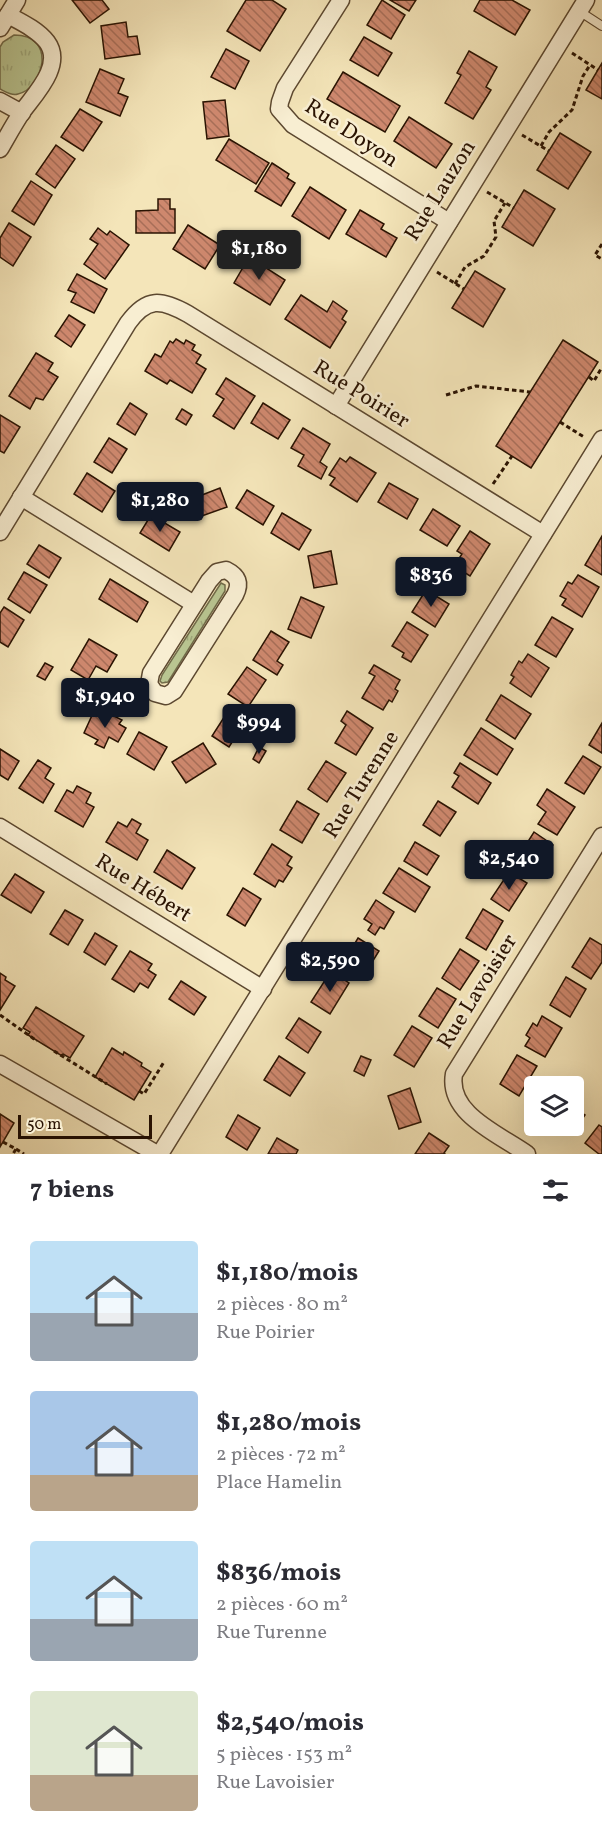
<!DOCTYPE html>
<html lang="fr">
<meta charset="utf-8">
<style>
:root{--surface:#fff;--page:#f2f2f3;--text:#2b2b33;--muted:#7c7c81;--accent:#111827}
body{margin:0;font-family:Vollkorn,serif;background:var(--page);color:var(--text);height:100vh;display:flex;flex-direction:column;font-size:22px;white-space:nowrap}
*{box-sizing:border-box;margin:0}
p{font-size:20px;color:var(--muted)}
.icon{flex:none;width:33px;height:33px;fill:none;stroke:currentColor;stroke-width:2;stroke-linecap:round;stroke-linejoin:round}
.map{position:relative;height:1154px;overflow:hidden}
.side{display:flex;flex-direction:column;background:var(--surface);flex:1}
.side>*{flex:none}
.buttons{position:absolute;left:524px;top:1076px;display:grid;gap:12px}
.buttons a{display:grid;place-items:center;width:60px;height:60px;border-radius:6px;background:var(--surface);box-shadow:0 6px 24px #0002;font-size:30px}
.scale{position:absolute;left:18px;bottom:15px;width:134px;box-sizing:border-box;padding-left:6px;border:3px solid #2a1302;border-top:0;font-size:16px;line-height:21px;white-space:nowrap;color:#2a1302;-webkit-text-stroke:4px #f8eed2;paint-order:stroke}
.price{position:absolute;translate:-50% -51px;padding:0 14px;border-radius:6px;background:var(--accent);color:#fff;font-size:20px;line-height:39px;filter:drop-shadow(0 2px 3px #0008)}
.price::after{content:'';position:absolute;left:50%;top:36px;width:18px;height:14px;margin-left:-9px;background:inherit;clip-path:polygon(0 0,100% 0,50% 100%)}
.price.on{background:#222;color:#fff}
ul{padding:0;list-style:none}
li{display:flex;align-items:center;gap:18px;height:150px;padding:0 30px}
li span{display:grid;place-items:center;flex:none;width:168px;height:120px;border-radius:6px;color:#555}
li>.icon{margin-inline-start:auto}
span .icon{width:72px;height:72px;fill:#fffc;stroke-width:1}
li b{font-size:26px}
h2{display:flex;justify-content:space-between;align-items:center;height:72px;padding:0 30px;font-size:26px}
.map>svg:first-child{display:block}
.grass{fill:url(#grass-tufts);stroke:#726c4a;stroke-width:1.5}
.building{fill:url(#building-back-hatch);stroke:#2a1302;stroke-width:1.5}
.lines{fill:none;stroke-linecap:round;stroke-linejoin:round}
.lane-casing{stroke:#5c4830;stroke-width:10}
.street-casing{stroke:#5c4830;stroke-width:19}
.path{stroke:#2a1302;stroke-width:3;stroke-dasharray:4.5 3;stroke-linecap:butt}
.lane{stroke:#f8eed2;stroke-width:8}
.street{stroke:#f8eed2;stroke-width:16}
.labels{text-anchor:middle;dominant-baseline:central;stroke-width:5;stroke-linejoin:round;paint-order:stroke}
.street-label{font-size:22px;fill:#2a1302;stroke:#f8eed2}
</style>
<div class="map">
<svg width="602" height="1154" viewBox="0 0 602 1154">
<defs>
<pattern id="grass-tufts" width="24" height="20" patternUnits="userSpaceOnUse" patternTransform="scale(1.5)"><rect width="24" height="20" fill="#b9c591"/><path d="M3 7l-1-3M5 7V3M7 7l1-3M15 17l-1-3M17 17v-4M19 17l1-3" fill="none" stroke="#9fa87b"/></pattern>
<pattern id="building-back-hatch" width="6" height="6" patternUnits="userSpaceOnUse" patternTransform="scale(1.5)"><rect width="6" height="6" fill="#ce886e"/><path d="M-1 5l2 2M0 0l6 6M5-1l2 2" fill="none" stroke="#a76e58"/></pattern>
</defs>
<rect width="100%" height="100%" fill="#f4e5b9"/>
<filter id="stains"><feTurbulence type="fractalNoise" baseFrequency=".00333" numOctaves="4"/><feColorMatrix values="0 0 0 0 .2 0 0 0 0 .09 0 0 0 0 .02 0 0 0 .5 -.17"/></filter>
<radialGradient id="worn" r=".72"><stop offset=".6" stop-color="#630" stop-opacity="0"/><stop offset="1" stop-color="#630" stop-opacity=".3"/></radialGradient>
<g class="grass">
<path d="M14 35C58 35 43 89 18 94 12 96 6 92 0 89V47L3 42Z"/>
<polygon points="221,583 225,585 225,591 168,682 162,683 160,681 162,675"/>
</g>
<g class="building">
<polygon points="72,0 102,0 109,9 90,23"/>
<polygon points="246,0 272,0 286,9 260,51 227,31"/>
<polygon points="382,0 405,15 391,39 367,25"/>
<polygon points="390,0 416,0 409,11"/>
<polygon points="480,0 512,0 530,10 515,35 474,11"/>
<polygon points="126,22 128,37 137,36 140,54 105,59 101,26"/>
<polygon points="364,37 392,53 378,76 350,60"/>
<polygon points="226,49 249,61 235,89 211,77"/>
<polygon points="469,51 497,67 486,87 491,90 473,119 445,103 461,75 457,73"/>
<polygon points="602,63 602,99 586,90"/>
<polygon points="100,69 124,79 118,93 128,97 120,116 86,102"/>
<polygon points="343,72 400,106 385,132 327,99"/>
<polygon points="225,100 229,136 207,139 203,102"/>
<polygon points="80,109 102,122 83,151 61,137"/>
<polygon points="409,117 452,144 436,168 394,141"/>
<polygon points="560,133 591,152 568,189 537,170"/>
<polygon points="229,139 269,163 256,184 216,160"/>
<polygon points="56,145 75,159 55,188 36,174"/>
<polygon points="272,163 289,174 287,178 295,183 281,206 255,191"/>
<polygon points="31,181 52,195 34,225 12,211"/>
<polygon points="310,187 346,210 329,239 292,216"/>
<polygon points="524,190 555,209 533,246 502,227"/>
<polygon points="158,199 170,199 170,209 175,209 175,233 136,233 136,211 158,210"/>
<polygon points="360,210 384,224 381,229 397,238 386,257 346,234"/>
<polygon points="9,223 31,237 13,266 0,257 0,238"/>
<polygon points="188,225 220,245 205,269 173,249"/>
<polygon points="98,228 107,235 110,231 129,245 105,279 84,264 98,244 90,239"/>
<polygon points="249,257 285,280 270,305 234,283"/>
<polygon points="475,271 505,289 483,327 452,308"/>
<polygon points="77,274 107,289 94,313 71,302 76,293 68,290"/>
<polygon points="301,295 327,312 333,301 347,311 342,319 346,322 330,348 285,319"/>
<polygon points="69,315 85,325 71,347 55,336"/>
<polygon points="176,339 184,344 186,340 195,345 192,350 201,355 196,363 206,369 192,393 170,380 167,384 145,371 155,354 161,357 170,341 173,343"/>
<polygon points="563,340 598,362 531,468 496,446"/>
<polygon points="36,353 53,363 48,371 58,377 43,400 36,398 30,409 9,396"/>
<polygon points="226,378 255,396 234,429 213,416 224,399 216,394"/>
<polygon points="130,403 147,414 135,435 117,424"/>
<polygon points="263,403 290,420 278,439 251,423"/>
<polygon points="182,409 192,415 186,425 176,419"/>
<polygon points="0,415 20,427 4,453 0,451"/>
<polygon points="303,428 330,444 320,462 327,467 321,479 298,466 304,455 291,448"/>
<polygon points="109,438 127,449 112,473 94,462"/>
<polygon points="350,457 376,473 357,502 330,485 335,478 329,475 340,458 346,462"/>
<polygon points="87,473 115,491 102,512 74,494"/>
<polygon points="389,483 418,499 407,519 378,502"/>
<polygon points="220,488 227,507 196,518 189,500"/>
<polygon points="247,490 274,506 263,525 236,508"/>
<polygon points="131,491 142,498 138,505 127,498"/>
<polygon points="433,509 460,526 447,546 420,530"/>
<polygon points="282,513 311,530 299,550 271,533"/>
<polygon points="151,515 180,532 169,551 140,533"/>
<polygon points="470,531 490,544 470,576 454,566 462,554 457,551"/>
<polygon points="602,536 602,575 585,565"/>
<polygon points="39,545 61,558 49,578 27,564"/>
<polygon points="331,551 337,584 314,588 308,556"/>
<polygon points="24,572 47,585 30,613 8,599"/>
<polygon points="578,575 599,587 582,617 562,605 566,599 560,596 568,582 572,584"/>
<polygon points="110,579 148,602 137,622 99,599"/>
<polygon points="426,590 449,604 435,627 412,612"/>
<polygon points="301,597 324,607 311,638 288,629"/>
<polygon points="4,607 24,620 8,647 0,642 0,613"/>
<polygon points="552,617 573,629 556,657 535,645"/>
<polygon points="407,622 428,635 411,662 402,657 404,653 392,646"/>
<polygon points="271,631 289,642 277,661 283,665 277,675 253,660"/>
<polygon points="89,639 117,655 107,672 96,666 88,680 71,670"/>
<polygon points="528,654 549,668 531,697 510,683 514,677 511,675 519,661 522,663"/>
<polygon points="45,663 53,667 45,680 37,676"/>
<polygon points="374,665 400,680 395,689 398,691 392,702 389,700 383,710 362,698 375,676 369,673"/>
<polygon points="247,667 266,680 248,707 228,694"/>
<polygon points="501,695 531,714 515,739 486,720"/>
<polygon points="230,708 247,719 229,747 212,736"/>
<polygon points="94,711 109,718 110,714 122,720 119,724 126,728 118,742 109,737 104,748 95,744 98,740 84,733"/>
<polygon points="347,711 373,728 356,755 335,743 346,725 341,721"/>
<polygon points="602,723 602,753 589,745"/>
<polygon points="481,728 513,749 497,775 464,755"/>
<polygon points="139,732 167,747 154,770 127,754"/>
<polygon points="203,743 216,764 186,783 172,762"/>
<polygon points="259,747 266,751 259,763 253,759"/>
<polygon points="0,749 19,761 8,780 0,775"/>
<polygon points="583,756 601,767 584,794 565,783"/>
<polygon points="38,760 51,768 45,778 54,784 43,803 19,788"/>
<polygon points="326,761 346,773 327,802 308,789"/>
<polygon points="460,763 491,783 478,804 452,787 459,776 454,773"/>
<polygon points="77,786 91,793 86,803 94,807 83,827 55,811 67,790 73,793"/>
<polygon points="547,789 575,807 557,835 538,824 546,812 537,805"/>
<polygon points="297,801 319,814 302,843 280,830"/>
<polygon points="438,801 456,812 440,836 423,825"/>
<polygon points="132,819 141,824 136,833 148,840 137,860 106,842 118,822 127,827"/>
<polygon points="534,832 553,845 535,874 515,862"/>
<polygon points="415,842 439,856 427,875 404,861"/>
<polygon points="272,844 292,857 287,865 292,868 283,882 279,880 275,887 254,874"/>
<polygon points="167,850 195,868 182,889 154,872"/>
<polygon points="399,868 430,887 415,912 383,893"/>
<polygon points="509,872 527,883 509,911 491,899"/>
<polygon points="15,874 44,892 31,913 1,895"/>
<polygon points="243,888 261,899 245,926 227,915"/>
<polygon points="376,900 394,912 384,929 380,927 375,935 368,930 372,924 364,919"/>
<polygon points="483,909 503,921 486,950 466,938"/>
<polygon points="65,910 83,920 68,945 50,934"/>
<polygon points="95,933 117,946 105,965 84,952"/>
<polygon points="358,938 379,951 366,972 345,960"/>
<polygon points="590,938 602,945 602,962 591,979 572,967"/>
<polygon points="460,949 479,961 460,990 442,978"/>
<polygon points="130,951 152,964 148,970 156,975 148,988 140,983 134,992 112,979"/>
<polygon points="331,971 349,983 330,1014 311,1002"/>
<polygon points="0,973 6,977 5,980 15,986 0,1010"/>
<polygon points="566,977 586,989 570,1017 550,1005"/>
<polygon points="181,981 206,997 194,1015 169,999"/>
<polygon points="437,988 456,999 438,1028 419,1016"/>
<polygon points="36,1007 84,1036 70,1058 63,1054 62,1056 28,1035 30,1032 23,1028"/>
<polygon points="542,1016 562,1028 545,1057 525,1046 530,1038 526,1035 533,1023 537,1026"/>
<polygon points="299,1018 321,1032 308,1053 286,1038"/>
<polygon points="412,1026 432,1038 414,1067 394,1055"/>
<polygon points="112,1048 123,1055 124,1052 142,1063 141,1066 151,1072 134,1100 95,1077"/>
<polygon points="517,1055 537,1066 519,1096 500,1084"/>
<polygon points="279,1056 305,1073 290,1096 264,1080"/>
<polygon points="361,1056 371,1060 364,1076 354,1071"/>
<polygon points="410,1088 421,1122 399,1129 388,1096"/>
<polygon points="573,1107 585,1115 572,1134 559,1125 573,1125"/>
<polygon points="0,1114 14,1123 0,1147"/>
<polygon points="238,1115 260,1128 247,1150 226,1137"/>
<polygon points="599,1125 602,1127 602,1154 599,1154 585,1143"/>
<polygon points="429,1133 449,1146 444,1153 445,1154 415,1154"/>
<polygon points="277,1138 298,1150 296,1154 268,1154"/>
</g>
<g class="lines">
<defs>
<polyline id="lane" points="579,11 602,26"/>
<g id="street">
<polyline points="341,0 285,88 280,102 279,109 293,125 449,222"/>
<polyline points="0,28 17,0"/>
<polyline points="0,101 22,113"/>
<path d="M0 149C7 137 14 124 22 112 35 94 64 65 47 42 38 30 21 22 8 15"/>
<polyline points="336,406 586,0"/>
<polyline points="21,497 194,604"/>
<path d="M0 532 128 323C147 297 161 299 188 314L543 534"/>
<path d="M226 570C238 576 241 583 235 595L174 691 166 696 155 693 149 684 151 673 209 581 217 572Z"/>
<polyline points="0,827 263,989"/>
<polyline points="0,1064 157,1154"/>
<polyline points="160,1154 602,439"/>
<path d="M527 1154C499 1134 447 1114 454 1074L602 836"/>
</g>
</defs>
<use href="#lane" class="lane-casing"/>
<use href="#street" class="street-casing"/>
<g class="path">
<polyline points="572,53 598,70"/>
<polyline points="522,135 549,151"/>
<polyline points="541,146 549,132 572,110 583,76 590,65"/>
<polyline points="487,192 514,208"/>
<polyline points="602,244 595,255 602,259"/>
<polyline points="437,272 464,289"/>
<polyline points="455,284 465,267 484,256 496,237 494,221 505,203"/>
<polyline points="589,377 594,381 602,367"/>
<polyline points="446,395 476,386 530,392"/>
<polyline points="560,422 584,437"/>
<polyline points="493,484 512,456"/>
<polyline points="0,1015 37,1041"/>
<polyline points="54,1051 107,1084"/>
<polyline points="139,1091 144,1094 164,1062"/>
<polyline points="3,1142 16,1149 13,1154"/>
<polyline points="16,1149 24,1154"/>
</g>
<use href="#lane" class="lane"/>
<use href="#street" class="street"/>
</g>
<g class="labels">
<g class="street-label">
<text transform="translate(351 134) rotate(33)">Rue Doyon</text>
<text transform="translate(441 191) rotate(-58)">Rue Lauzon</text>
<text transform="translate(361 395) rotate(32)">Rue Poirier</text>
<text transform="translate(362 785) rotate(-58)">Rue Turenne</text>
<text transform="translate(143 889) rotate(32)">Rue Hébert</text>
<text transform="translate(478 992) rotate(-58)">Rue Lavoisier</text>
</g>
</g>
<rect width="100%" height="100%" filter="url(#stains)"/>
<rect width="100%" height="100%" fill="url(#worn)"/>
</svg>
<div class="buttons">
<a><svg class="icon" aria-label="layers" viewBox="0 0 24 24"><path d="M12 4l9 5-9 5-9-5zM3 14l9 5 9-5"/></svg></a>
</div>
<div class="scale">50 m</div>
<b class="price on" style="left:259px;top:281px">$1,180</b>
<b class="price" style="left:160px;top:533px">$1,280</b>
<b class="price" style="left:431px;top:608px">$836</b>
<b class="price" style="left:105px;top:729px">$1,940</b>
<b class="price" style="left:259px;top:755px">$994</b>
<b class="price" style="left:509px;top:891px">$2,540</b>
<b class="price" style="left:330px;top:993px">$2,590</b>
</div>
<section class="side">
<h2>7 biens<svg class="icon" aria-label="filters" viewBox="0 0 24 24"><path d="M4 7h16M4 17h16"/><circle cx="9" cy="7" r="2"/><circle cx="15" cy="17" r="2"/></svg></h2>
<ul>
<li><span style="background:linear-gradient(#bfe0f5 60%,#9aa5b1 0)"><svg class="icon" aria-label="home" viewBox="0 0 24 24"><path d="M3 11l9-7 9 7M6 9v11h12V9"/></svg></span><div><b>$1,180/mois</b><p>2 pièces · 80 m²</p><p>Rue Poirier</p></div></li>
<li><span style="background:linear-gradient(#a9c7e8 70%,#b9a48a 0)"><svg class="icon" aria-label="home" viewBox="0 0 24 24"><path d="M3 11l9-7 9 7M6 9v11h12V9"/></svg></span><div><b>$1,280/mois</b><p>2 pièces · 72 m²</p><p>Place Hamelin</p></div></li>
<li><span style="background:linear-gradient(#bfe0f5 65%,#9aa5b1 0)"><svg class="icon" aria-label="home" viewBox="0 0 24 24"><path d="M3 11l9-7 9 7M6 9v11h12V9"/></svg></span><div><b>$836/mois</b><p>2 pièces · 60 m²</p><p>Rue Turenne</p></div></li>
<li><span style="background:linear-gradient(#dfe7d0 70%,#b9a48a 0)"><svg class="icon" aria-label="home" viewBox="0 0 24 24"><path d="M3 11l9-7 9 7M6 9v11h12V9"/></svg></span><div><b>$2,540/mois</b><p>5 pièces · 153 m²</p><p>Rue Lavoisier</p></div></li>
</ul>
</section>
